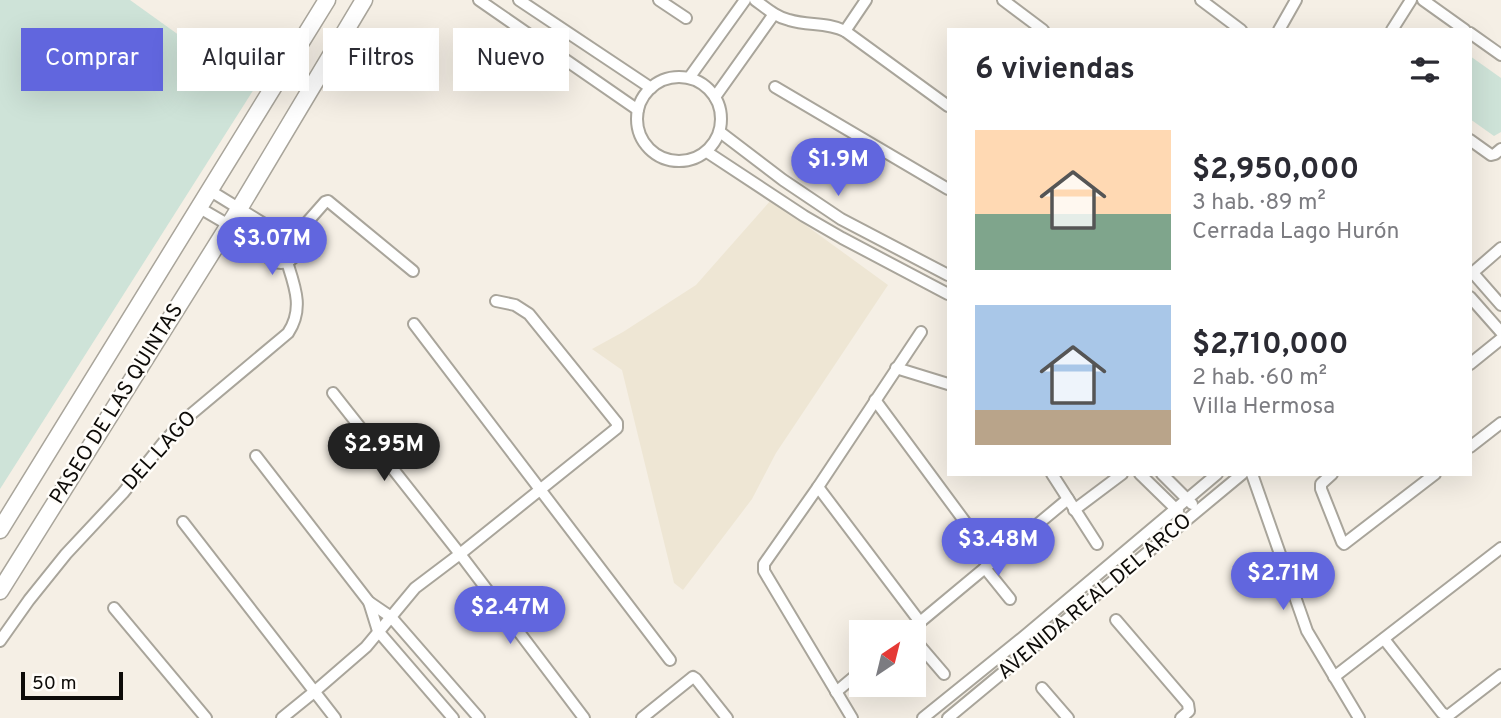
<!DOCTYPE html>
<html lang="es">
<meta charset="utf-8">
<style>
:root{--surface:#fff;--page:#f7f7f7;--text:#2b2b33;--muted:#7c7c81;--accent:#6166de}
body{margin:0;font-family:Overpass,sans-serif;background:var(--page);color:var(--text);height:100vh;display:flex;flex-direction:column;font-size:26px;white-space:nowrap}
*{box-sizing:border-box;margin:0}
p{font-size:23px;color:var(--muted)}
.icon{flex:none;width:38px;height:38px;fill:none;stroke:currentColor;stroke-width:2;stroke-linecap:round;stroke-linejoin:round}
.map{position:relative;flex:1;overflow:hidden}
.side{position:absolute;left:947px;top:28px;width:525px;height:448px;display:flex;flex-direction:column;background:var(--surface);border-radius:0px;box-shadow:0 7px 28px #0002}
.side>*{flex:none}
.guide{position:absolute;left:21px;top:28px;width:665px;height:63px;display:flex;gap:14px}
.needle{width:46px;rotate:35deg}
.buttons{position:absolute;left:849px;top:620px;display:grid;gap:14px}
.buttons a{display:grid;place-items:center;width:77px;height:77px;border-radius:0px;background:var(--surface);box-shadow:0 7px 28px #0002;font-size:35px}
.scale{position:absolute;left:21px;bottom:18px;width:102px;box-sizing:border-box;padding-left:7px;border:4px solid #0d0b08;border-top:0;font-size:19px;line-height:24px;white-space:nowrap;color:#0d0b08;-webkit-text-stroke:5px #fffdf9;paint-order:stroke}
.price{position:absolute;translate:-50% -60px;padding:0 16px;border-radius:24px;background:var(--accent);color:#fff;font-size:23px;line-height:46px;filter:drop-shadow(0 2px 4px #0008)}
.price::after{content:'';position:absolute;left:50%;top:42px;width:21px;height:16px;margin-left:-10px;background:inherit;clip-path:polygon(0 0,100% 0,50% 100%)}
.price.active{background:#222;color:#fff}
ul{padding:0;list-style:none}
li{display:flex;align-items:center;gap:21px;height:175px;padding:0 28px}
li span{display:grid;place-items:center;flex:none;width:196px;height:140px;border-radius:0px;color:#555}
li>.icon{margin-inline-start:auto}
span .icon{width:84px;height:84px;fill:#fffc;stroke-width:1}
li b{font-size:30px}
h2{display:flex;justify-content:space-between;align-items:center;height:84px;padding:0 28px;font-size:30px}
.chip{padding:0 24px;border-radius:0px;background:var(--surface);box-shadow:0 7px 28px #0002;font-size:24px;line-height:63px}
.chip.active{background:var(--accent);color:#fff}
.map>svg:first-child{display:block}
.built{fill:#eee6d4}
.green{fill:#cee3d8}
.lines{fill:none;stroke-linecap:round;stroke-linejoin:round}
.minor-casing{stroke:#a9a59b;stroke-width:14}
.secondary-casing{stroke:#a9a59b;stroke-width:19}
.minor{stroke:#fff;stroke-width:10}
.secondary{stroke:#fff;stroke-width:16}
.labels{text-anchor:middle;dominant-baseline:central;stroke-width:5;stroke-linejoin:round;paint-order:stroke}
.street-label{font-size:21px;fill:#0d0b08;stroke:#fffdf9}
</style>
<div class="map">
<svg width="1501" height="718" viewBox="0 0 1501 718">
<rect width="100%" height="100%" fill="#f5efe5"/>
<polygon class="built" points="771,200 888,285 776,453 752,499 683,590 674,583 622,370 592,349 623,332 696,285"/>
<g class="green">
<polygon points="0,0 130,0 254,89 0,489"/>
<polygon points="1470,56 1501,78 1501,132 1494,136 1470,119"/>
</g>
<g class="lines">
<defs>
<g id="minor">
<polyline points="479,0 638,110"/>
<polyline points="519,0 651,88"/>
<polyline points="659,0 686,18"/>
<path d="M755 0C766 8 776 17 789 20 808 26 827 22 845 31L948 106"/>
<polyline points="1003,0 1043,30"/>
<polyline points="1201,0 1241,30"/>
<polyline points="1423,0 1465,30"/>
<polyline points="1279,30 1296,0"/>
<polyline points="1392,30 1411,0"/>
<polyline points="845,31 866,0"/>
<polyline points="1470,33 1501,55"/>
<circle cx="679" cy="119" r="42"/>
<polyline points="689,78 745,0"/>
<polyline points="775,87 948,189"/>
<polyline points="715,97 774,14"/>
<polyline points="720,132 783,180 841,219 948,275"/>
<polyline points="1470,140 1491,155 1495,154 1501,149"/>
<polyline points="707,152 804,216 842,238 948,294"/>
<polyline points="209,190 274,230"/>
<polyline points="198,207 263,245"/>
<circle cx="281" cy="246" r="17"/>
<polyline points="295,236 325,202 328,201 413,271"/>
<polyline points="1473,273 1501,305"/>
<polyline points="1470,275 1501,248"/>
<polyline points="1470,297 1501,332"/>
<polyline points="414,324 670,660"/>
<polyline points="1470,364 1501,339"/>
<polyline points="896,368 948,384"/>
<polyline points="333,393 460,554 584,718"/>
<polyline points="875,400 994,561"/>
<polyline points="1470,447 1501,423"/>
<polyline points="256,456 369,602 391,617 479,718"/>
<polyline points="1052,474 1097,544"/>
<polyline points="1140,474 1178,511"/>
<polyline points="1162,474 1192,504"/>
<polyline points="1252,474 1307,631 1359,718"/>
<polyline points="1332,474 1321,484 1321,489 1342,542 1344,544 1435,474"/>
<polyline points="818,487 920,622"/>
<polyline points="1074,510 1122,474"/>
<polyline points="183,522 335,718"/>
<polyline points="985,568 1010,599"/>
<polyline points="369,602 378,631 453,718"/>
<polyline points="114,608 206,718"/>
<polyline points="1116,620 1188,704 1189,711 1181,718"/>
<polyline points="908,632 1068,499"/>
<polyline points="914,639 944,674"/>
<polyline points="1384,639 1442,713 1446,715 1449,715 1501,675"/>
<path d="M0 641 29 600 66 554 123 493 164 442 183 421 288 333C304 309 295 287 287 262"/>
<polyline points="1334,677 1501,548"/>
<polyline points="1042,688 1068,718"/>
<polyline points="836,692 861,671"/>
<polyline points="282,718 314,692 366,647 415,588 460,554 617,428 617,423 529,314 515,305 496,301"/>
<polyline points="642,718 693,677 696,679 727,718"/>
<polyline points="852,718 764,571 764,564 818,487 921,332"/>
<polyline points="923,718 1027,634 1217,474"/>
<polyline points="948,718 1242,474"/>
</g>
<g id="secondary">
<polyline points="0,530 327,0"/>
<polyline points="0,591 239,209 364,0"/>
</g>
</defs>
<use href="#minor" class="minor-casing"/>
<use href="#secondary" class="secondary-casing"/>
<use href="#minor" class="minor"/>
<use href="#secondary" class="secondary"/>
</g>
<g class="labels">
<g class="street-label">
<text transform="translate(117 404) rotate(-58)">PASEO DE LAS QUINTAS</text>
<text transform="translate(160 451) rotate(-48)">DEL LAGO</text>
<text transform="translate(1095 597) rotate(-40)">AVENIDA REAL DEL ARCO</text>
</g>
</g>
</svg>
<div class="buttons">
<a><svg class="needle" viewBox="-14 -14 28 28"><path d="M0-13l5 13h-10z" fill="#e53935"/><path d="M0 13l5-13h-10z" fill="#7c7c81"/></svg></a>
</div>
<div class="scale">50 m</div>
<b class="price" style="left:838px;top:198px">$1.9M</b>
<b class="price" style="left:272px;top:277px">$3.07M</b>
<b class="price active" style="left:384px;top:483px">$2.95M</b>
<b class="price" style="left:998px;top:578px">$3.48M</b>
<b class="price" style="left:1283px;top:612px">$2.71M</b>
<b class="price" style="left:510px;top:646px">$2.47M</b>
<div class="guide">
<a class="chip active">Comprar</a>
<a class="chip">Alquilar</a>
<a class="chip">Filtros</a>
<a class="chip">Nuevo</a>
</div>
<section class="side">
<h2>6 viviendas<svg class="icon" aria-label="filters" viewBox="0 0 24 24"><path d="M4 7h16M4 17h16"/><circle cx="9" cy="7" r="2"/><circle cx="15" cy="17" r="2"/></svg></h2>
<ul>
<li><span style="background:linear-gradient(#ffd9b3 60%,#7fa58c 0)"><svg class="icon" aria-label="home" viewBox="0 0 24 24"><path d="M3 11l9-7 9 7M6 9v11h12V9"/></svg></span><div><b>$2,950,000</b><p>3 hab. · 89 m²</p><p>Cerrada Lago Hurón</p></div></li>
<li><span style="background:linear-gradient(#a9c7e8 75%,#b9a48a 0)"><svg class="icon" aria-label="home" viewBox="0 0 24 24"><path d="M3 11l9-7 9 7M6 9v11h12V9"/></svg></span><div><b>$2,710,000</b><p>2 hab. · 60 m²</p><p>Villa Hermosa</p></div></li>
</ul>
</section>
</div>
